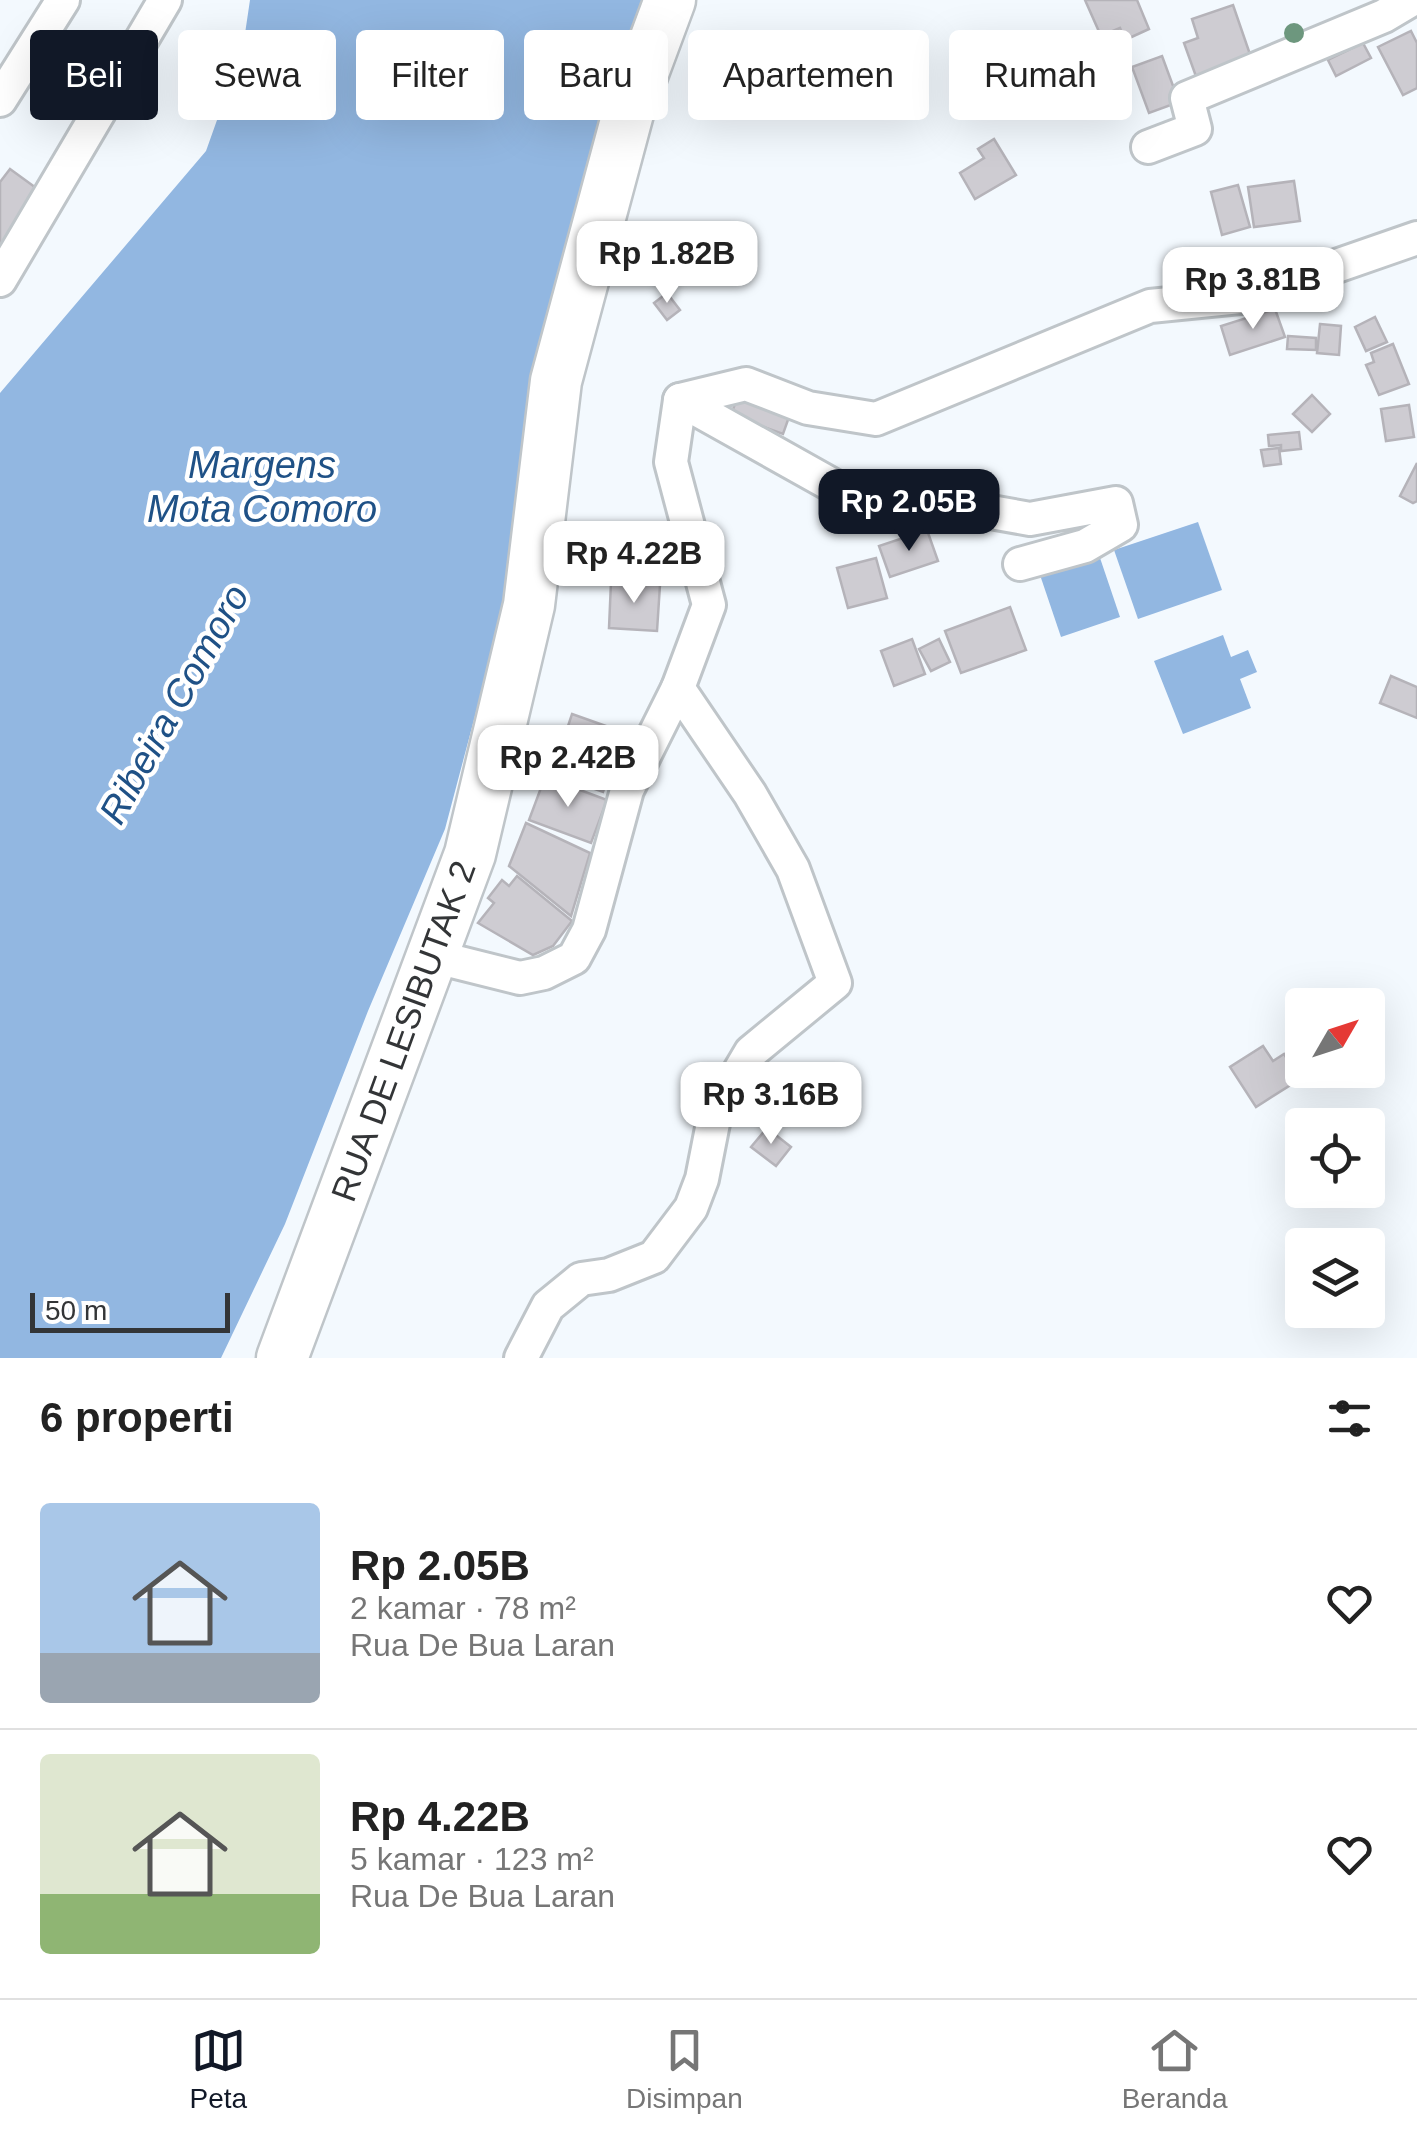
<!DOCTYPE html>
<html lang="id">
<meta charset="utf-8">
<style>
:root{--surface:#fff;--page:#f6f6f6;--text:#222;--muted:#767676;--line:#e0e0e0;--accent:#111827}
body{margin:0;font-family:Arial,sans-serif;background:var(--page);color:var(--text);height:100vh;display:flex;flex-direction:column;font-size:38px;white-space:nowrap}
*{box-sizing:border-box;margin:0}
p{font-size:32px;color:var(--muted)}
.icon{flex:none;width:55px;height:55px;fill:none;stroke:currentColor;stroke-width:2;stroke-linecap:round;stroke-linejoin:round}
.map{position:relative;height:1358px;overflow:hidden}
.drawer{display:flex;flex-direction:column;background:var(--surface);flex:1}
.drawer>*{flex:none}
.banner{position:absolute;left:30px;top:30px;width:1358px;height:90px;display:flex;gap:20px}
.needle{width:65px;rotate:51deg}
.tools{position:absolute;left:1285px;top:988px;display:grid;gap:20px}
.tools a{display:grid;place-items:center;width:100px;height:100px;border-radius:10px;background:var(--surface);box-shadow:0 10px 40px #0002;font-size:50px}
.scale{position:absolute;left:30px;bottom:25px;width:200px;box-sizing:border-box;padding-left:10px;border:5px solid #333537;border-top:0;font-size:28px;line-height:35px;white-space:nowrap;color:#333537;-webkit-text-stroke:8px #fff;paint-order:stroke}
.price{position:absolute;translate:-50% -85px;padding:0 22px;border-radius:20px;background:#fff;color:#222;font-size:32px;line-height:65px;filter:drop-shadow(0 2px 5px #0008)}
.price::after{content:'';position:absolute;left:50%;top:60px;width:30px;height:22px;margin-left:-15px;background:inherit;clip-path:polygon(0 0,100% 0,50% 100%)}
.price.selected{background:var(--accent);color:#fff}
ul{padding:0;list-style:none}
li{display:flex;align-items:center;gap:30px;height:250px;padding:0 40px}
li+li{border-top:2px solid var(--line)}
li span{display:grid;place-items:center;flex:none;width:280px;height:200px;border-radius:10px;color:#555}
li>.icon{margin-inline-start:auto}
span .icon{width:120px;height:120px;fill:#fffc;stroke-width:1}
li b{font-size:42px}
h2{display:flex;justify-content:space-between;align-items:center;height:120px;padding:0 40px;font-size:42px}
.tag{padding:0 35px;border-radius:10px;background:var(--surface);box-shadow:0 10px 40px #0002;font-size:35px;line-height:90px}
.tag.selected{background:var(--accent);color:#fff}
.dock{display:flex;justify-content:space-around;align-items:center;height:140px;border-top:2px solid var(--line);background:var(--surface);font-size:28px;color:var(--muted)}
.dock a{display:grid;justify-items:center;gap:5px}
.dock .selected{color:var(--accent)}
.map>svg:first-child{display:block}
.water{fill:#92b7e1}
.building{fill:#ceccd2;stroke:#b5b3b9;stroke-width:2.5}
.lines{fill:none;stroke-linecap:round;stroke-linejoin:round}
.street-casing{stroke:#bfc5c9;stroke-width:38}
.primary-casing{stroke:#bfc5c9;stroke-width:55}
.street{stroke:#fff;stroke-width:32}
.primary{stroke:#fff;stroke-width:50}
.tree{fill:#6d977e}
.labels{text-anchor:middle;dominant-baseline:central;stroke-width:9;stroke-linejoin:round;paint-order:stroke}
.street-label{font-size:35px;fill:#333537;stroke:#fff}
.water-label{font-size:38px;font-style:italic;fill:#1f5186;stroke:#fff}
</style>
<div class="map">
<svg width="1417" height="1358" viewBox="0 0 1417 1358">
<rect width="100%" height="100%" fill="#f3f9fe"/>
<g class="water">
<polygon points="250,0 649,0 507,595 445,829 368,1011 285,1224 221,1358 0,1358 0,393 206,151 243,47"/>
<polygon points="1198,522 1222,590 1138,619 1114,550"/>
<polygon points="1098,552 1120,617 1061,637 1039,572"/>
<polygon points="1223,635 1231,657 1248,650 1257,672 1240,679 1251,708 1183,734 1154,661"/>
</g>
<g class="building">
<polygon points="1085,0 1137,0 1149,29 1125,40 1120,28 1101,36"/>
<polygon points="1233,5 1253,63 1198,82 1184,43 1198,38 1192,19"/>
<polygon points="1411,31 1417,43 1417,88 1403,95 1378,47"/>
<polygon points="1363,43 1371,58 1336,76 1328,60"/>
<polygon points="1162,56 1179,102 1149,113 1132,67"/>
<polygon points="994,139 1016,175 975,199 960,173 984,158 978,149"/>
<polygon points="10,169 43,193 0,250 0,182"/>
<polygon points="1294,181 1300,221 1254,227 1248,187"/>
<polygon points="1238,185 1250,227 1222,235 1211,192"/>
<polygon points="667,293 680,310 667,320 654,303"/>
<polygon points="1275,309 1285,337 1230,355 1221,326"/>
<polygon points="1375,317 1387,342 1366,351 1355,327"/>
<polygon points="1320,324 1341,326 1339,355 1317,353"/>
<polygon points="1288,336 1316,338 1316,350 1287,349"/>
<polygon points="1393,344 1409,384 1379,395 1366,365 1374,362 1371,353"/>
<polygon points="1312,395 1330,414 1312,432 1293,414"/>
<polygon points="737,398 789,417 783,434 731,415"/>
<polygon points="1409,405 1414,437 1386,441 1381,409"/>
<polygon points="1299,432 1301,449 1281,451 1281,445 1269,446 1268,435"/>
<polygon points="1279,448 1281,464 1264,466 1261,450"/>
<polygon points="1417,463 1417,501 1413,503 1400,496"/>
<polygon points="927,530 938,561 890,577 879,546"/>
<polygon points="876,558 887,598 848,608 837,568"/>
<polygon points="611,582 660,585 657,631 609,628"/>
<polygon points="1010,607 1026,650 961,673 945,631"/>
<polygon points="912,639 925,674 894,686 881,651"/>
<polygon points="939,639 950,662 931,671 919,649"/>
<polygon points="1391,676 1417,687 1417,718 1380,703"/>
<polygon points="572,714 623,732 603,792 552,774"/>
<polygon points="545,777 607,800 591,843 529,820"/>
<polygon points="526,823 590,853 571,916 509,866"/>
<polygon points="517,876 572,921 553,946 533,955 478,923 494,903 488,898 502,880 509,886"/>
<polygon points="1263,1046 1273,1061 1284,1054 1300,1079 1256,1107 1230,1067"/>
<polygon points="767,1128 791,1147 776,1166 751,1147"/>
</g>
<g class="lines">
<defs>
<g id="street">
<polyline points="0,100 63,0"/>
<polyline points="1148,147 1195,129 1187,98 1384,16 1411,0"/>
<polyline points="0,280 165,0"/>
<polyline points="680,400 848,494 940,503 1030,519 1116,503 1121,525 1085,546 1020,564"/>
<polyline points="432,956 520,978 544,973 574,958 589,930 627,790 678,688 709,605 671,462 680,400 746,384 808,408 876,419 1150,306 1250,296 1417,238"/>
<polyline points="521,1358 548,1306 581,1279 609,1275 654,1257 691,1208 702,1179 715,1113 751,1052 835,983 793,869 750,794 678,688"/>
</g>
<polyline id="primary" points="282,1358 470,854 529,605 556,381 628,113 670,0"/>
</defs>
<use href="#street" class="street-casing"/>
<use href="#primary" class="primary-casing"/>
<use href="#street" class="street"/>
<use href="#primary" class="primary"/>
</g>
<circle class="tree" cx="1294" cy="33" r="10"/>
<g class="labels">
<g class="street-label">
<text transform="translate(403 1031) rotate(-70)">RUA DE LESIBUTAK 2</text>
</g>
<g class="water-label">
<text x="262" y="465">Margens<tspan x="262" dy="44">Mota Comoro</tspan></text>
<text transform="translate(174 704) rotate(-61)">Ribeira Comoro</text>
</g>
</g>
</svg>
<div class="tools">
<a><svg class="needle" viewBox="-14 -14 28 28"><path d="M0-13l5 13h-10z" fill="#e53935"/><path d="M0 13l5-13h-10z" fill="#767676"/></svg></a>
<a><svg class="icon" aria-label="locate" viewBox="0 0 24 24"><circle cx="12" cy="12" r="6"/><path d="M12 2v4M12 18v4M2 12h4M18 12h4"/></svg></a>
<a><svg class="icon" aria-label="layers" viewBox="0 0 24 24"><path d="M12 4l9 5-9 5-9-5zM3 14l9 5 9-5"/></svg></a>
</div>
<div class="scale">50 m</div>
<b class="price" style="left:667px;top:306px">Rp 1.82B</b>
<b class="price" style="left:1253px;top:332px">Rp 3.81B</b>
<b class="price selected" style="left:909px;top:554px">Rp 2.05B</b>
<b class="price" style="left:634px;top:606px">Rp 4.22B</b>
<b class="price" style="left:568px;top:810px">Rp 2.42B</b>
<b class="price" style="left:771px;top:1147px">Rp 3.16B</b>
<div class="banner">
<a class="tag selected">Beli</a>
<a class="tag">Sewa</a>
<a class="tag">Filter</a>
<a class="tag">Baru</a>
<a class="tag">Apartemen</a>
<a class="tag">Rumah</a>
</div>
</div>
<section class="drawer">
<h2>6 properti<svg class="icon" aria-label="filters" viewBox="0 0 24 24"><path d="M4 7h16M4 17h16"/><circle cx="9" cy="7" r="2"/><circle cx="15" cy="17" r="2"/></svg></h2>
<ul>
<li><span style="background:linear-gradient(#a9c7e8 75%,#9aa5b1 0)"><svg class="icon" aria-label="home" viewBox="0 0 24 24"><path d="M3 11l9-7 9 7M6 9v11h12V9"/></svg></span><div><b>Rp 2.05B</b><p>2 kamar · 78 m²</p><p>Rua De Bua Laran</p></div><svg class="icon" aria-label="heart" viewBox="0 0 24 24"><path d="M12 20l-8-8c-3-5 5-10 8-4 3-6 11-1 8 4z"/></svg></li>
<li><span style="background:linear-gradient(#dfe7d0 70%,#8fb573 0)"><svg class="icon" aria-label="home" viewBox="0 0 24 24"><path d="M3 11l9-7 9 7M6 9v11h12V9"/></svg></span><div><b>Rp 4.22B</b><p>5 kamar · 123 m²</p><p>Rua De Bua Laran</p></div><svg class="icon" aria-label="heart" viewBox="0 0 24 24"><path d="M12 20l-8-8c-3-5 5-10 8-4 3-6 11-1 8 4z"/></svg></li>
</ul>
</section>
<nav class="dock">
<a class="selected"><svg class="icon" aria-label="map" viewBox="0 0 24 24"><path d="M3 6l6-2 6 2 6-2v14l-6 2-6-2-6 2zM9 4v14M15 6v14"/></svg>Peta</a>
<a><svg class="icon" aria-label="saved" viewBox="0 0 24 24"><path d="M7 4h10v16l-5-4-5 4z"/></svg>Disimpan</a>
<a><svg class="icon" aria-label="home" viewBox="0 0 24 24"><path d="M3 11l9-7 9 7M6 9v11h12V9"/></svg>Beranda</a>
</nav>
